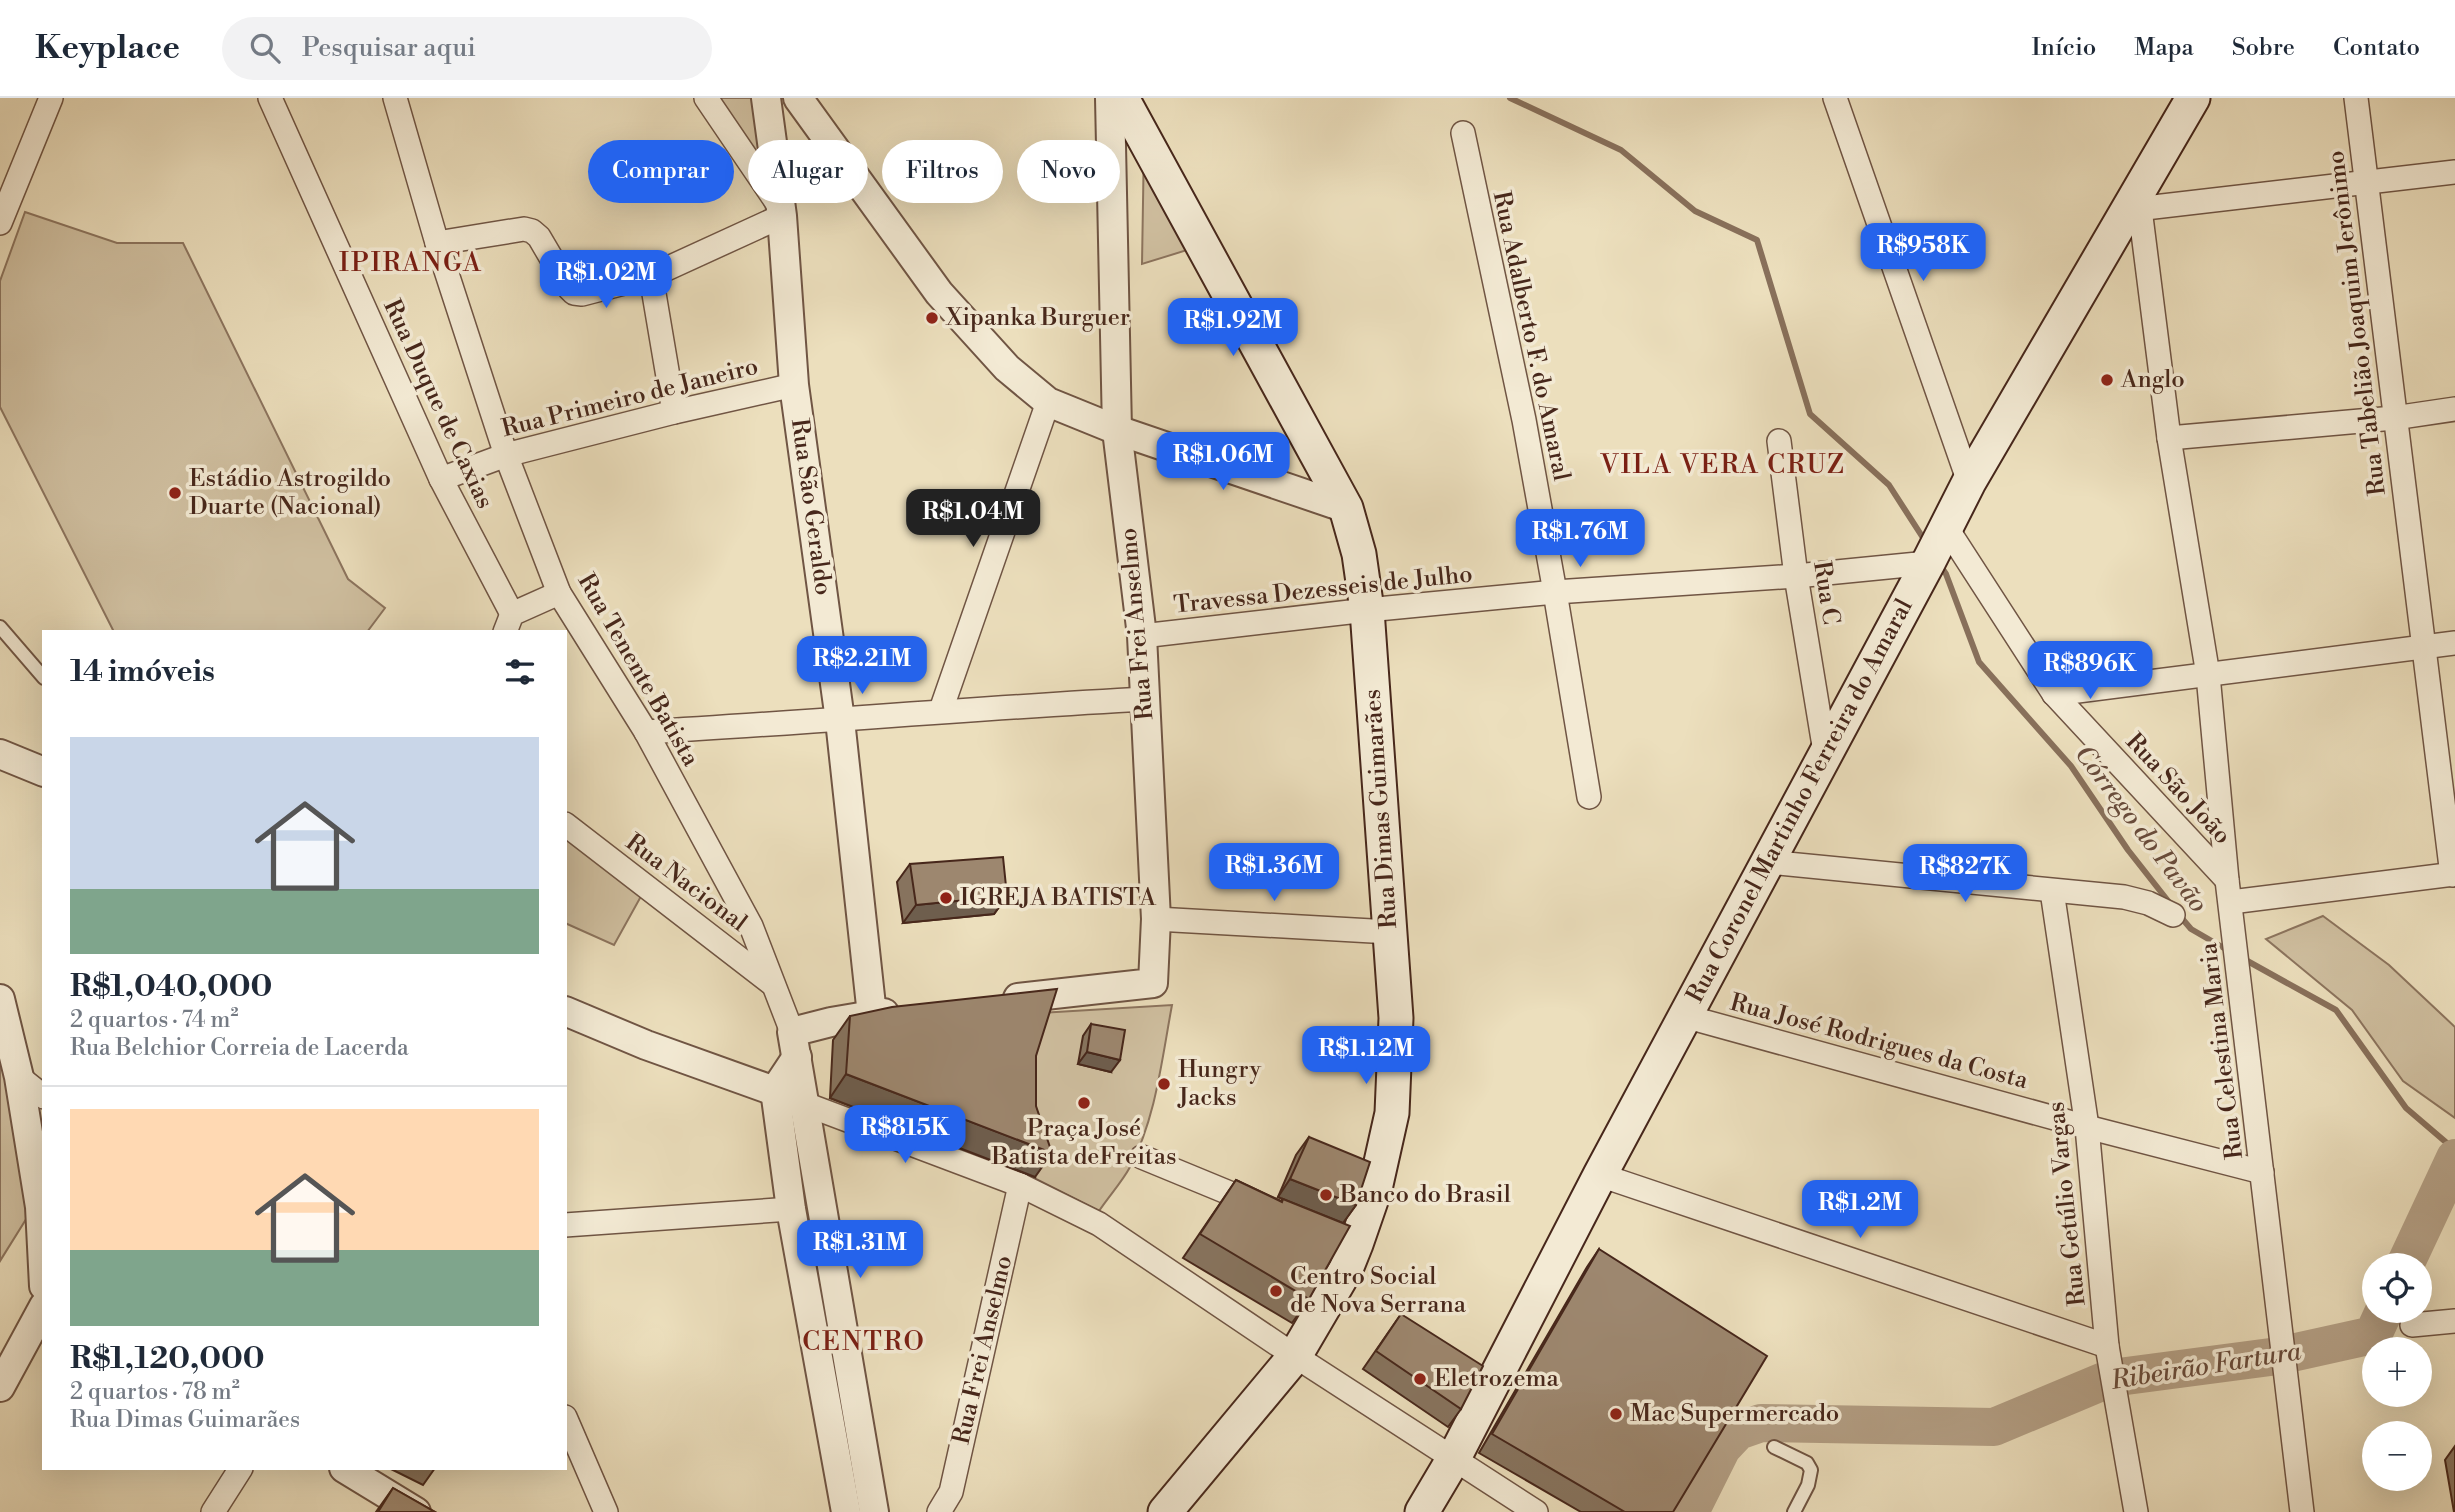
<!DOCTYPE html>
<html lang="pt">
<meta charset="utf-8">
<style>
:root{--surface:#fff;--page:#f2f2f3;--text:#1f2937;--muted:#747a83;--line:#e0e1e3;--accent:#2563eb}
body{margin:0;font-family:"Libre Bodoni",serif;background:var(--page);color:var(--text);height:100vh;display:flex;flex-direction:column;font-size:26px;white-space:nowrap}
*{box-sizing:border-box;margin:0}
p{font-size:23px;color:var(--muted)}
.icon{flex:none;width:38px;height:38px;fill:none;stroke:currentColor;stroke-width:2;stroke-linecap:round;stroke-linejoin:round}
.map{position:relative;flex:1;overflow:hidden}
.sheet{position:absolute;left:42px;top:532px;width:525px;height:840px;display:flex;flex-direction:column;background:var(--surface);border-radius:0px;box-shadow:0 7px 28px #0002}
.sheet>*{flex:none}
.top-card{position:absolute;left:588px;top:42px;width:665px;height:63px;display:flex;gap:14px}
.controls{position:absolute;left:2362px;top:1155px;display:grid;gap:14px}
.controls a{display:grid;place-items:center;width:70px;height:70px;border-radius:50%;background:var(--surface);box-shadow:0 7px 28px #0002;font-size:35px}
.price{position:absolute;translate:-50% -60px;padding:0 16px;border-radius:14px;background:var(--accent);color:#fff;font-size:23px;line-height:46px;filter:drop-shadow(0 2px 4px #0008)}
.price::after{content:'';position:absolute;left:50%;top:42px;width:21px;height:16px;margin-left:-10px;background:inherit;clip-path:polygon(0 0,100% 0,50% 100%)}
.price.active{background:#222;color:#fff}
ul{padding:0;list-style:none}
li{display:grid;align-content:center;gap:14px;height:371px;padding:0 28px}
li+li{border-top:2px solid var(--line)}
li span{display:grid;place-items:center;height:217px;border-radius:0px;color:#555}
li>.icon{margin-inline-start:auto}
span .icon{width:126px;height:126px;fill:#fffc;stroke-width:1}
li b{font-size:30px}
h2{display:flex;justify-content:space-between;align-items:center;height:84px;padding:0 28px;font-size:30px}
.chip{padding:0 24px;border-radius:32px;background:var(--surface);box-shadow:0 7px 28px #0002;font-size:24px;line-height:63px}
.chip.active{background:var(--accent);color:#fff}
header{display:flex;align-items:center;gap:42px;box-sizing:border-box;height:98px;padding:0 35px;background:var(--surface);border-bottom:2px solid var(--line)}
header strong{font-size:33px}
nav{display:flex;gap:38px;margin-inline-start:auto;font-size:24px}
.search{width:490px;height:63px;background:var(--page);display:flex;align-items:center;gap:18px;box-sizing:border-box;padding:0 24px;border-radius:38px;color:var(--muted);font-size:26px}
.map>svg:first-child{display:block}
.green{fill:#d0c0a1;stroke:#8c745e;stroke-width:2}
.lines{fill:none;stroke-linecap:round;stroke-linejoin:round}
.stream{stroke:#88705b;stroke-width:6}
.river{stroke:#b4a086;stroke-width:38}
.service-casing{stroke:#705544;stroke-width:16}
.minor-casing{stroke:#705544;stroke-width:26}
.tertiary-casing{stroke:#705544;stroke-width:32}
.secondary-casing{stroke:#47271b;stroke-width:37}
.service{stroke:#f3ead4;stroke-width:12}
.minor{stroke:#f3ead4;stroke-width:23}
.tertiary{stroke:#f3ead4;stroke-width:28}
.secondary{stroke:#f3ead4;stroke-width:33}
.wall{fill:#87745f;stroke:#47271b;stroke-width:2}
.shaded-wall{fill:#6e5e4e;stroke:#47271b;stroke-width:2}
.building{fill:#9d876f;stroke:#47271b;stroke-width:2}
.poi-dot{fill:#8f2418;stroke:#f3ead4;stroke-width:2.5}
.labels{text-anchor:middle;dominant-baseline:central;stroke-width:7;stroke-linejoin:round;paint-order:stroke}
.poi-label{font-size:24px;fill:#47271b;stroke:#f3ead4;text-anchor:start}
.street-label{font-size:24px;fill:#47271b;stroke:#f3ead4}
.neighbourhood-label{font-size:26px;letter-spacing:2px;fill:#7a1f14;stroke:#f3ead4}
.water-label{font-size:26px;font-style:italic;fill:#684b3b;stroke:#f3ead4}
</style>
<header>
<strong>Keyplace</strong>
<div class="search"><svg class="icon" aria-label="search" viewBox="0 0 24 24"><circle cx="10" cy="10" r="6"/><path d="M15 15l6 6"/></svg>Pesquisar aqui</div>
<nav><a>Início</a><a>Mapa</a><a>Sobre</a><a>Contato</a></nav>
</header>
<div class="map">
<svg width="2455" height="1414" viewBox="0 0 2455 1414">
<rect width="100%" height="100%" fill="#ecdfbd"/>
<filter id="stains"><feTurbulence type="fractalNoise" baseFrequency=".00286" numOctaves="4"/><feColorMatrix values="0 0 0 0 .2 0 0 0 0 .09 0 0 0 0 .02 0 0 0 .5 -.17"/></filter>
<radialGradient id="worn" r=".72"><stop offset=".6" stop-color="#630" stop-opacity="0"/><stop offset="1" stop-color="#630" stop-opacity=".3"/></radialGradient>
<g class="green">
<polygon points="707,0 763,0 777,101"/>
<polygon points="1144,43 1200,148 1142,166"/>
<polygon points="25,114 117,145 183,145 348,481 385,510 367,534 114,534 0,309 0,183"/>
<polygon points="565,734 645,791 614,847 565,825"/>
<polygon points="2323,818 2389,867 2455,929 2455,1020 2403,983 2352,912 2266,841"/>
<path d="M1172 907C1162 960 1156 1020 1130 1069 1122 1084 1109 1098 1099 1113L1036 1081 1019 1032 1040 915Z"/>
<polygon points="0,912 33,1110 0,1163"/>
</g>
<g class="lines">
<g class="stream">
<polyline points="1510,0 1621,52 1695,113 1757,142 1810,316 1889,387 1927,446"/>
<polyline points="1940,467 1946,476 1979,564 2071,668 2128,752 2172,808"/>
<polyline points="2179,817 2191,831 2229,853"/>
<polyline points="2242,860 2336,912 2406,1010 2455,1052"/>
</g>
<g class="river">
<polyline points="2405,1167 2455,1060"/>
<polyline points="1690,1414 1722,1350 1738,1333 1761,1325 1994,1329 2111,1280 2278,1258 2373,1237 2384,1213"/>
</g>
<defs>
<g id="service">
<polyline points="0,529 44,580"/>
<polyline points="1774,1349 1807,1365 1811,1372 1808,1387 1794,1414"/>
</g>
<g id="minor">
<polyline points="270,0 441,381 512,516"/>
<polyline points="395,0 437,145 506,357 559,495 646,634 751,828 792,934"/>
<polyline points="706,0 780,109"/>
<polyline points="1835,0 1969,384"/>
<polyline points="2356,0 2452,777"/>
<polyline points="1463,35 1524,322 1555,494 1589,699"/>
<polyline points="2140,111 2169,340 2208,577 2227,782 2302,1414"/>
<polyline points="2128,112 2455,74"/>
<polyline points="0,125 51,0"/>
<polyline points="437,145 524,131 532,133 539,139 569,190 574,195 582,196 651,178 782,118"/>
<polyline points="651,178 674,314"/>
<polyline points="2169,340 2394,320 2455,311"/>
<polyline points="1779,343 1796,478 1825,654"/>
<polyline points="441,381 506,357 674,314 794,287"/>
<polyline points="1946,429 2054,596 2227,782"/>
<polyline points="505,534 512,516 559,495"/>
<polyline points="1142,538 1367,512 1555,494 1796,478 1928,465"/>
<polyline points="2054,596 2455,545"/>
<polyline points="941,612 1048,304"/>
<path d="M646 634C813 624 979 610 1145 601"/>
<polyline points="565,726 771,885"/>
<polyline points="1768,764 2124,799 2148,805 2173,817"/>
<polyline points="2052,793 2087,1029 2107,1248 2136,1414"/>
<polyline points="2231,804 2455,776"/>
<polyline points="1156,821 1390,834"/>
<polyline points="1684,918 2087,1029 2262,1074"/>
<polyline points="19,979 44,999"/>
<polyline points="805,1006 1020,1087 1099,1126 1295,1258 1536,1414"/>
<polyline points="1142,1059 1256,1106"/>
<polyline points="1600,1077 2107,1248"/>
<polyline points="565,1127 791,1111"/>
<polyline points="2412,1227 2455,1223"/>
<polyline points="565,1319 606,1414"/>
<polyline points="213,1414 241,1370"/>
<polyline points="939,1414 951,1394 1020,1087"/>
</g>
<g id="tertiary">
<polyline points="766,0 782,118 794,287 840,622 872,917"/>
<polyline points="798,0 939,195 1007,270 1048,304 1117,332 1346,410"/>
<polyline points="0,656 44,674"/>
<polyline points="1018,900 1153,885 1156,821 1142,538 1117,332 1110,0"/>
<polyline points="0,901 19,979 40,1109 44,1188"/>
<polyline points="565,913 646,947 791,999"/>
<polyline points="797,959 775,992 791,1111 846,1414"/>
<polyline points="0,1289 44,1208"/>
<polyline points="344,1370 416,1414"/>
<polyline points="874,1414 792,934 831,924 884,915"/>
</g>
<g id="secondary">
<polyline points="1122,0 1346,410 1359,456 1367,512 1396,920 1392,1015 1375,1091 1356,1146 1346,1171 1295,1258 1165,1414"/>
<polyline points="1422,1414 1454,1360 1600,1077 1928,465 1969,384 2193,0"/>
</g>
</defs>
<use href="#service" class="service-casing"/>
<use href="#minor" class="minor-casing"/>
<use href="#tertiary" class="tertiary-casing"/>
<use href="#secondary" class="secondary-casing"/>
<use href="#service" class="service"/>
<use href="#minor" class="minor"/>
<use href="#tertiary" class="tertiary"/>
<use href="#secondary" class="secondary"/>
</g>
<g class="wall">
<polygon points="910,766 1007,798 994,816 903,825 897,784"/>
<polygon points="850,918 1036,958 1035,1079 830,1000 833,942"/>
<polygon points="1091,926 1111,974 1078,966 1083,938"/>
<polygon points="1309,1039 1356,1107 1343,1125 1309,1201 1292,1225 1183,1160 1236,1082 1281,1103 1283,1101 1278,1099 1296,1057"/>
<polygon points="1599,1151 1673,1414 1581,1414 1479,1355 1587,1169"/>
<polygon points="1401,1216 1461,1311 1448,1329 1363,1271"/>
<polygon points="2455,1348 2455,1414 2454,1414 2445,1362"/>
<polygon points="389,1370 435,1370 423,1387"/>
<polygon points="393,1390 435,1414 376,1414"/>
</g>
<g class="shaded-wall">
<polygon points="1007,798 994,816 903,825 916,807"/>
<polygon points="1087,954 1120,962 1111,974 1078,966"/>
<polygon points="846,976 1052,1055 1035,1079 830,1000"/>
<polygon points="1290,1081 1356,1107 1343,1125 1278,1099"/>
</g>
<g class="building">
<polygon points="1003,759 1007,798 916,807 910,766"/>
<polygon points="1057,891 1036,958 1036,1008 1052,1055 846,976 850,918 892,909"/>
<polygon points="1091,926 1125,932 1120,962 1087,954"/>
<polygon points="1309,1039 1370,1064 1356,1107 1290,1081"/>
<polygon points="1236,1082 1282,1104 1283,1101 1350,1128 1309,1201 1200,1136"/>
<polygon points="1599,1151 1767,1258 1673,1414 1625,1414 1492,1336"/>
<polygon points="1401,1216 1483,1268 1461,1311 1376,1253"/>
<polygon points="393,1390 435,1414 378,1414"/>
</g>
<g class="poi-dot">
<circle cx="932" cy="220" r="7"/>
<circle cx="2107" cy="282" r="7"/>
<circle cx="175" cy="395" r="7"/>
<circle cx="946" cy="800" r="7"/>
<circle cx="1164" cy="986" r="7"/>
<circle cx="1084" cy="1005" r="7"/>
<circle cx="1326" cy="1097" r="7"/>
<circle cx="1276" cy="1193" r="7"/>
<circle cx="1420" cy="1281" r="7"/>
<circle cx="1616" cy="1316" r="7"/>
</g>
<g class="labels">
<g class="poi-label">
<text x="946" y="220">Xipanka Burguer</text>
<text x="2121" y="282">Anglo</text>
<text x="189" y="381">Estádio Astrogildo<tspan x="189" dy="28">Duarte (Nacional)</tspan></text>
<text x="960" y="800">IGREJA BATISTA</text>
<text x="1178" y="972">Hungry<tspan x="1178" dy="28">Jacks</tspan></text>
<text x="1084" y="1031" text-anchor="middle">Praça José<tspan x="1084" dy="28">Batista deFreitas</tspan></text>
<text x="1340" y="1097">Banco do Brasil</text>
<text x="1290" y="1179">Centro Social<tspan x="1290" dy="28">de Nova Serrana</tspan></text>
<text x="1434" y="1281">Eletrozema</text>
<text x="1630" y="1316">Mac Supermercado</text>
</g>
<g class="street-label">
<text transform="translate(2357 225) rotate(-97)">Rua Tabelião Joaquim Jerônimo</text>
<text transform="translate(1531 238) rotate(78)">Rua Adalberto F. do Amaral</text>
<text transform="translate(630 300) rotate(-14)">Rua Primeiro de Janeiro</text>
<text transform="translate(438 306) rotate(65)">Rua Duque de Caxias</text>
<text transform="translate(811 409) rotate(82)">Rua São Geraldo</text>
<text transform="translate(1323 492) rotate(-6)">Travessa Dezesseis de Julho</text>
<text transform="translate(1826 495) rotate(81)">Rua C</text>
<text transform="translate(1137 526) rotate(-95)">Rua Frei Anselmo</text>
<text transform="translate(638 572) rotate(60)">Rua Tenente Batista</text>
<text transform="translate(2178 691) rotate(47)">Rua São João</text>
<text transform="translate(1800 703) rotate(-62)">Rua Coronel Martinho Ferreira do Amaral</text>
<text transform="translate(1381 711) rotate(-94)">Rua Dimas Guimarães</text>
<text transform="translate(686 785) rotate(37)">Rua Nacional</text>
<text transform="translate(1879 944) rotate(15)">Rua José Rodrigues da Costa</text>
<text transform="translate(2222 953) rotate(-97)">Rua Celestina Maria</text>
<text transform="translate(2067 1106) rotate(-96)">Rua Getúlio Vargas</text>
<text transform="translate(983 1252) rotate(-77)">Rua Frei Anselmo</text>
</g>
<g class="neighbourhood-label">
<text x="411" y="165">IPIRANGA</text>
<text x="1723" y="367">VILA VERA CRUZ</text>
<text x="864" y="1244">CENTRO</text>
</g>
<g class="water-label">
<text transform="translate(2141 731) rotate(53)">Córrego do Pavão</text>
<text transform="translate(2206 1268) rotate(-9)">Ribeirão Fartura</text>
</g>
</g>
<rect width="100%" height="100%" filter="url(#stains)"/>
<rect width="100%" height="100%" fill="url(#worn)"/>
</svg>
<div class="controls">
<a><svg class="icon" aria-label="locate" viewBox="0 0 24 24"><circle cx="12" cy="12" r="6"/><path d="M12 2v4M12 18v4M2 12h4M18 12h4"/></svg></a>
<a>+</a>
<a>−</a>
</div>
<b class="price" style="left:1923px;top:185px">R$958K</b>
<b class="price" style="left:606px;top:212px">R$1.02M</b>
<b class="price" style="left:1233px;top:260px">R$1.92M</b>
<b class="price" style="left:1223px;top:394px">R$1.06M</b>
<b class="price active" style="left:973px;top:451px">R$1.04M</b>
<b class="price" style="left:1580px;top:471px">R$1.76M</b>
<b class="price" style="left:862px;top:598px">R$2.21M</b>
<b class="price" style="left:2090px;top:603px">R$896K</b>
<b class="price" style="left:1274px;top:805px">R$1.36M</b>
<b class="price" style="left:1965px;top:806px">R$827K</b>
<b class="price" style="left:1366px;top:988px">R$1.12M</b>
<b class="price" style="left:905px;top:1067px">R$815K</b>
<b class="price" style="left:1860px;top:1142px">R$1.2M</b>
<b class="price" style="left:860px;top:1182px">R$1.31M</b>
<div class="top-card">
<a class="chip active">Comprar</a>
<a class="chip">Alugar</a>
<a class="chip">Filtros</a>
<a class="chip">Novo</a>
</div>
<section class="sheet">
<h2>14 imóveis<svg class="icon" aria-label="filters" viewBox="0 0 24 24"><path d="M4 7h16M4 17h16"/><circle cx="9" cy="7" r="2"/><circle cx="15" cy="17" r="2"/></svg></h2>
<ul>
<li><span style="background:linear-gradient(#c9d6e8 70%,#7fa58c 0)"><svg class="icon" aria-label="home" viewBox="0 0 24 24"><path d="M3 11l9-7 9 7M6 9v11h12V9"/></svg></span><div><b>R$1,040,000</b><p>2 quartos · 74 m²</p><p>Rua Belchior Correia de Lacerda</p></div></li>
<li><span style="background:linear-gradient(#ffd9b3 65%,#7fa58c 0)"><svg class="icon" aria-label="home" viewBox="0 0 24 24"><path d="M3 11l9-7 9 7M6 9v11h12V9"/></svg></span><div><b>R$1,120,000</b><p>2 quartos · 78 m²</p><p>Rua Dimas Guimarães</p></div></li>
</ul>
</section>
</div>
